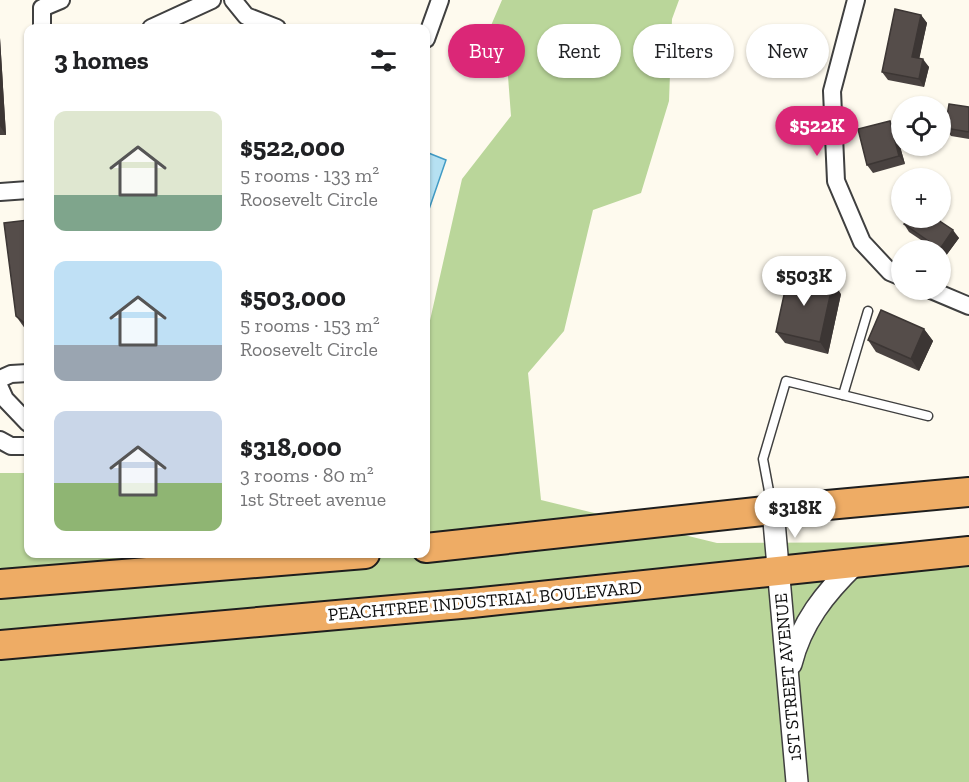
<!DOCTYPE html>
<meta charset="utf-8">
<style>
:root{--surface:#fff;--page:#f6f6f6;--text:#202124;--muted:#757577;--accent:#db2777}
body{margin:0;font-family:"Zilla Slab",serif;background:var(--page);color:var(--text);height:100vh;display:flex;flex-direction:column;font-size:22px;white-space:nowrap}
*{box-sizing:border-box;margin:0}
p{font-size:20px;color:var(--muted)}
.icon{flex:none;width:33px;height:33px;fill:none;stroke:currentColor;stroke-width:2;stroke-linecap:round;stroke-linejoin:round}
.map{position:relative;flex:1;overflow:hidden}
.drawer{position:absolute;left:24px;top:24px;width:406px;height:534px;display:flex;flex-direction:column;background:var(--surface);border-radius:12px;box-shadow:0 2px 4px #0004}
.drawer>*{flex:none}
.hud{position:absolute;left:448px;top:24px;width:430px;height:54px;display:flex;gap:12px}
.controls{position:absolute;left:891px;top:96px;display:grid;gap:12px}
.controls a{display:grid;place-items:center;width:60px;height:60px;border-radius:50%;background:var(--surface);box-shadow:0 2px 4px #0004;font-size:30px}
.price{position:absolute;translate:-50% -51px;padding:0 14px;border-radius:21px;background:#fff;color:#222;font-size:20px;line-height:39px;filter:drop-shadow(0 2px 3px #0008)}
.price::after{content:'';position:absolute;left:50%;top:36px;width:18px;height:14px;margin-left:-9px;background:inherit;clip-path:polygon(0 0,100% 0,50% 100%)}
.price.current{background:var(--accent);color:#fff}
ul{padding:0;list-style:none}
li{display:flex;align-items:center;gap:18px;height:150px;padding:0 30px}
li span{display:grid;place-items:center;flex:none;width:168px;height:120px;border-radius:12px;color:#555}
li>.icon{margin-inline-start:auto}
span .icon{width:72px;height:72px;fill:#fffc;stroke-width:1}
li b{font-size:26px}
h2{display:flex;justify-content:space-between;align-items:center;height:72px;padding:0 30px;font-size:26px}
.pill{padding:0 21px;border-radius:27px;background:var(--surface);box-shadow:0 2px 4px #0004;font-size:21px;line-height:54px}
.pill.current{background:var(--accent);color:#fff}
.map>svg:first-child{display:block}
.forest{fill:#bad69a}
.water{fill:#b6e1f2;stroke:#419bc5;stroke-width:1.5}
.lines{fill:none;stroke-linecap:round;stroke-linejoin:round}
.service-casing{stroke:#404040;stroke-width:11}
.minor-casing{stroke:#404040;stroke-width:20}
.tertiary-casing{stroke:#404040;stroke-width:24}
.trunk-casing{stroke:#1e1e1e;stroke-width:32}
.service{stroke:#fff;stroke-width:8}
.minor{stroke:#fff;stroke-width:16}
.tertiary{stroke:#fff;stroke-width:21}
.trunk{stroke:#eeac65;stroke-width:28}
.wall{fill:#494240}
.shaded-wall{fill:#3c3634}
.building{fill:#554d4a;stroke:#3c3634;stroke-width:1.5}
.labels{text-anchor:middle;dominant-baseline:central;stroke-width:6;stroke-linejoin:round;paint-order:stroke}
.street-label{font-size:18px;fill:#0d0d0d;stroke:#fff}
</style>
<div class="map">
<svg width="969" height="782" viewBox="0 0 969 782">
<rect width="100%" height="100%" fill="#fefaee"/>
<polygon class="forest" points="502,0 679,0 672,19 669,101 641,193 593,210 564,331 528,373 541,500 717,543 969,542 969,782 0,782 0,473 28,473 28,554 426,554 426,338 462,179 511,116 506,50 480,51"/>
<polygon class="water" points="426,152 446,160 426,218"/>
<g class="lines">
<defs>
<g id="service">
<polyline points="843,395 868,311"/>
<polyline points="772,507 763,459 786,381 928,416"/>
</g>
<g id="minor">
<polyline points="233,0 246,16 277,28"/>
<polyline points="856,0 832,91 836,181 862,242 890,272 902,277"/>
<polyline points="42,28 42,8 61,0"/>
<polyline points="151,28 212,0"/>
<polyline points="426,39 440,0"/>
<polyline points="0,192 28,190"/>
<polyline points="931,290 969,306"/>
<polyline points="0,379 11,374 28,373"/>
<polyline points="0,388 5,399 28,423"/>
<polyline points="0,440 11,446 28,446"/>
</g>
<g id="tertiary">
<polyline points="773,510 797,782"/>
<path d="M791 664C801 623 825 593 855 564"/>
</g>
<g id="trunk">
<polyline points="426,548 773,510 969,492"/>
<polyline points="0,584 365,554"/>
<polyline points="0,645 472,603 969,551"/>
</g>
</defs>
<use href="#service" class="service-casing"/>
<use href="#minor" class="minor-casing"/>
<use href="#tertiary" class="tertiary-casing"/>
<use href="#trunk" class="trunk-casing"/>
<use href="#service" class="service"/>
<use href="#minor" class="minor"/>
<use href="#tertiary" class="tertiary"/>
<use href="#trunk" class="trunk"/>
</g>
<g class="wall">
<polygon points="921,15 927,23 919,58 929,67 924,87 888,80 882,72"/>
<polygon points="0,38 6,135 0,135"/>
<polygon points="969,107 969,139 951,136 945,128"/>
<polygon points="890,121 895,129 905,164 873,173 867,165"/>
<polygon points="945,214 940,221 959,238 945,257 940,253 940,250 936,250 909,232 904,224"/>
<polygon points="28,220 28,333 16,316"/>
<polygon points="841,294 828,354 785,343 776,332"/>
<polygon points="924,329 933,341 919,371 876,352 868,340"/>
</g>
<g class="shaded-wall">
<polygon points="921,15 927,23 918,65 912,57"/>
<polygon points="0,38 6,135 0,126"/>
<polygon points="923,59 929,67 924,87 919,79"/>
<polygon points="890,121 895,129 905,164 899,156"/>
<polygon points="940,208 945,214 938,224 934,218 940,218"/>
<polygon points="953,230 959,238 945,257 940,249"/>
<polygon points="833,282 841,294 828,354 820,342"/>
<polygon points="924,329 933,341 919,371 911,359"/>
</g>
<g class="building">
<polygon points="895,9 921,15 912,57 923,59 919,79 882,72"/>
<polygon points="949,104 969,107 969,132 945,128"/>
<polygon points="890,121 899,156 867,165 858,129"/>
<polygon points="908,218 935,218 953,230 940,249 904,224"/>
<polygon points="28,220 28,326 16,316 4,223"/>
<polygon points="789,272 833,282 820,342 776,332"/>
<polygon points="881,310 924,329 911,359 868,340"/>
</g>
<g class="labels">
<g class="street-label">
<text transform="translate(485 601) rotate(-5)">PEACHTREE INDUSTRIAL BOULEVARD</text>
<text transform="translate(788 677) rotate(-95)">1ST STREET AVENUE</text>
</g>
</g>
</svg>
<div class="controls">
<a><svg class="icon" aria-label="locate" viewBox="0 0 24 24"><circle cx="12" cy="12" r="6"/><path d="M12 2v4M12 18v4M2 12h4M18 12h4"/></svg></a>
<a>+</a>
<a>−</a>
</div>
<b class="price current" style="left:817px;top:157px">$522K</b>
<b class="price" style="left:804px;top:307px">$503K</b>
<b class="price" style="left:795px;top:539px">$318K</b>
<div class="hud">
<a class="pill current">Buy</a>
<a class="pill">Rent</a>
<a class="pill">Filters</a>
<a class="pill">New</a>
</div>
<section class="drawer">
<h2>3 homes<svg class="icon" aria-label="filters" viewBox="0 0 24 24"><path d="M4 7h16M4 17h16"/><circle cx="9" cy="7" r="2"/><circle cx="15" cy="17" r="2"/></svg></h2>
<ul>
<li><span style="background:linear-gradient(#dfe7d0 70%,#7fa58c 0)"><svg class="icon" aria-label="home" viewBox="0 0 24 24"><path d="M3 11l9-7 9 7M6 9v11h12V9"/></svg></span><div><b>$522,000</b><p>5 rooms · 133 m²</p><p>Roosevelt Circle</p></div></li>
<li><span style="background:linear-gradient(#bfe0f5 70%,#9aa5b1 0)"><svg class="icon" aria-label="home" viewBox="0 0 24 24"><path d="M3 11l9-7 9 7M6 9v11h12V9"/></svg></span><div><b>$503,000</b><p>5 rooms · 153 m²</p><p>Roosevelt Circle</p></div></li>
<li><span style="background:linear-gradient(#c9d6e8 60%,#8fb573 0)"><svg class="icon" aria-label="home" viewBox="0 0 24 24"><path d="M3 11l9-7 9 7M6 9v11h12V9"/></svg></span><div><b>$318,000</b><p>3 rooms · 80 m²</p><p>1st Street avenue</p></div></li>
</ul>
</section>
</div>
